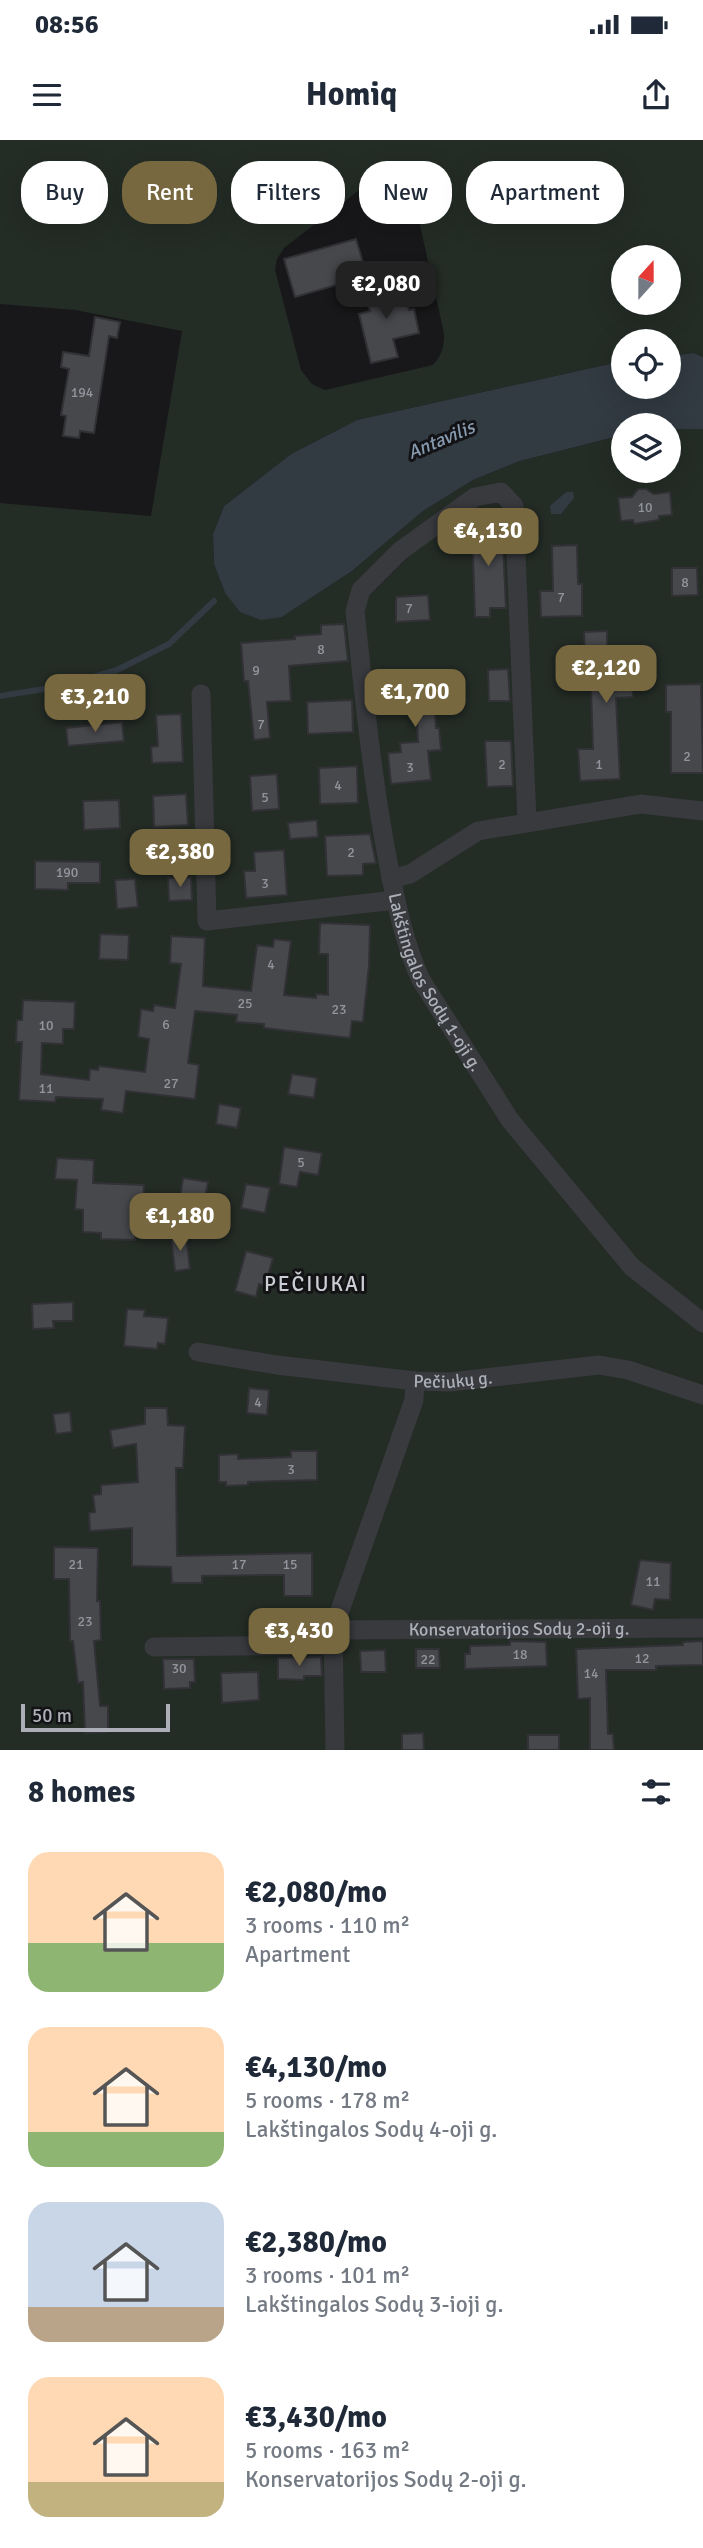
<!DOCTYPE html>
<meta charset="utf-8">
<style>
:root{--surface:#fff;--page:#f6f6f7;--text:#1f2937;--muted:#747a83;--accent:#77683f}
body{margin:0;font-family:Signika,sans-serif;background:var(--page);color:var(--text);height:100vh;display:flex;flex-direction:column;font-size:26px;white-space:nowrap}
*{box-sizing:border-box;margin:0}
p{font-size:23px;color:var(--muted)}
.icon{flex:none;width:38px;height:38px;fill:none;stroke:currentColor;stroke-width:2;stroke-linecap:round;stroke-linejoin:round}
.map{position:relative;height:1610px;overflow:hidden}
.sheet{display:flex;flex-direction:column;background:var(--surface);flex:1}
.sheet>*{flex:none}
.banner{position:absolute;left:21px;top:21px;width:662px;height:63px;display:flex;gap:14px}
.needle{width:46px;rotate:21deg}
.tools{position:absolute;left:611px;top:105px;display:grid;gap:14px}
.tools a{display:grid;place-items:center;width:70px;height:70px;border-radius:50%;background:var(--surface);box-shadow:0 7px 28px #0002;font-size:35px}
.scale{position:absolute;left:21px;bottom:18px;width:149px;box-sizing:border-box;padding-left:7px;border:4px solid #acafb8;border-top:0;font-size:19px;line-height:24px;white-space:nowrap;color:#acafb8;-webkit-text-stroke:5px #131315;paint-order:stroke}
.price{position:absolute;translate:-50% -60px;padding:0 16px;border-radius:14px;background:var(--accent);color:#fff;font-size:23px;line-height:46px;filter:drop-shadow(0 2px 4px #0008)}
.price::after{content:'';position:absolute;left:50%;top:42px;width:21px;height:16px;margin-left:-10px;background:inherit;clip-path:polygon(0 0,100% 0,50% 100%)}
.price.on{background:#222;color:#fff}
ul{padding:0;list-style:none}
li{display:flex;align-items:center;gap:21px;height:175px;padding:0 28px}
li span{display:grid;place-items:center;flex:none;width:196px;height:140px;border-radius:21px;color:#555}
li>.icon{margin-inline-start:auto}
span .icon{width:84px;height:84px;fill:#fffc;stroke-width:1}
li b{font-size:30px}
h2{display:flex;justify-content:space-between;align-items:center;height:84px;padding:0 28px;font-size:30px}
.pill{padding:0 24px;border-radius:28px;background:var(--surface);box-shadow:0 7px 28px #0002;font-size:24px;line-height:63px}
.pill.on{background:var(--accent);color:#fff}
.status{display:flex;justify-content:space-between;align-items:center;height:49px;padding:0 35px;background:var(--surface);direction:ltr}
.status svg{height:19px;fill:currentColor}
header{display:flex;justify-content:space-between;align-items:center;height:91px;padding:0 28px;background:var(--surface);font-size:32px;font-weight:700}
.map>svg:first-child{display:block}
.green{fill:#242c26;fill-rule:evenodd}
.water{fill:#323a42}
.lines{fill:none;stroke-linecap:round;stroke-linejoin:round}
.stream{stroke:#323a42;stroke-width:6}
.building{fill:#47484c;stroke:#323236;stroke-width:2}
.minor{stroke:#393a3e;stroke-width:19}
.labels{text-anchor:middle;dominant-baseline:central;stroke-width:6;stroke-linejoin:round;paint-order:stroke}
.number-label{font-size:14px;fill:#93959d}
.street-label{font-size:18px;fill:#acafb8;stroke:#131315}
.water-label{font-size:19px;font-style:italic;fill:#869ab0;stroke:#131315}
.quarter-label{font-size:21px;letter-spacing:2px;fill:#ccced5;stroke:#131315}
</style>
<div class="status"><b>08:56</b><svg viewBox="0 0 49 12"><path d="M0 12V9h3v3zM5 12V6h3v6zM10 12V3h3v9zM15 12V0h3v12zM26 1h20v11H26zM47 4h2v5h-2z"/></svg></div>
<header><svg class="icon" aria-label="menu" viewBox="0 0 24 24"><path d="M4 6h16M4 12h16M4 18h16"/></svg>Homiq<svg class="icon" aria-label="share" viewBox="0 0 24 24"><path d="M12 15V3M7 8l5-5 5 5M5 13v7h14v-7"/></svg></header>
<div class="map">
<svg width="703" height="1610" viewBox="0 0 703 1610">
<rect width="100%" height="100%" fill="#18181a"/>
<path class="green" d="M0 0H703V217L694 213 669 216 668 201H623V221L357 280 291 314 224 366 213 394 214 424 225 453 282 477 352 431 423 371 473 340 520 321 623 295V331H668L669 289H703V1610H0V363L151 376 182 191 75 170 0 164ZM380 34 402 40 413 54 444 193C444 207 442 215 433 225L325 250 312 244 301 230 275 130 277 119 284 108ZM623 117H668V163H623Z"/>
<g class="water">
<polygon points="694,213 703,217 703,289 669,289 668,285 623,285 623,295 520,321 473,340 423,371 352,431 282,477 261,480 240,472 225,453 214,424 213,394 224,366 291,314 357,280 623,221 623,247 668,247 669,216"/>
<polygon points="566,352 573,352 574,358 561,374 551,374 550,366"/>
</g>
<g class="lines">
<polyline class="stream" points="0,556 63,546 117,530 169,504 214,461"/>
</g>
<g class="building">
<polygon points="356,99 367,136 295,157 284,119"/>
<polygon points="379,138 384,155 405,151 409,170 414,169 419,193 393,199 398,217 371,223 359,174 370,171 362,143"/>
<polygon points="95,177 120,182 117,198 109,196 94,293 80,291 79,298 63,296 66,276 61,275 69,229 61,227 63,212 89,216"/>
<polygon points="638,349 646,349 654,354 670,352 672,375 659,376 659,380 634,384 633,380 621,381 618,358 632,357"/>
<polygon points="502,382 506,468 490,468 490,477 475,477 472,383"/>
<polygon points="577,405 578,444 582,444 582,476 541,477 540,451 553,451 552,406"/>
<polygon points="672,428 697,428 698,455 672,456"/>
<polygon points="428,455 430,480 396,482 396,457"/>
<polygon points="344,484 348,521 289,526 291,561 267,562 270,598 254,600 248,541 244,541 241,503 295,499 295,496 321,494 321,485"/>
<polygon points="607,491 607,507 633,506 635,535 632,535 633,557 616,558 620,639 580,641 578,609 593,609 590,515 585,515 584,492"/>
<polygon points="508,529 510,561 489,561 488,530"/>
<polygon points="433,534 436,588 439,588 441,610 428,611 431,640 391,644 388,613 401,612 400,603 418,602 416,561 389,562 388,536"/>
<polygon points="701,544 703,633 671,633 671,572 666,572 666,545"/>
<polygon points="352,560 353,592 308,594 307,562"/>
<polygon points="181,574 183,622 152,623 151,607 158,606 156,575"/>
<polygon points="122,582 124,601 68,606 66,588"/>
<polygon points="485,601 511,601 513,646 487,647"/>
<polygon points="357,626 358,663 320,664 319,628"/>
<polygon points="277,634 279,669 252,671 250,636"/>
<polygon points="186,654 188,685 154,687 153,656"/>
<polygon points="119,660 120,688 84,690 83,661"/>
<polygon points="317,680 318,697 290,699 288,683"/>
<polygon points="370,694 376,723 363,724 363,735 327,736 325,696"/>
<polygon points="284,710 287,755 246,758 244,731 255,731 254,712"/>
<polygon points="35,721 100,722 100,743 68,743 68,750 35,749"/>
<polygon points="191,737 192,760 169,761 168,738"/>
<polygon points="135,739 138,767 117,769 115,740"/>
<polygon points="320,783 370,785 369,825 363,882 352,881 350,898 264,888 264,884 236,882 237,875 195,871 188,923 199,925 195,959 126,951 123,973 101,970 103,959 56,957 55,962 19,960 22,902 16,902 17,880 22,880 23,860 75,862 74,889 63,889 63,904 42,903 41,934 89,940 90,929 98,930 99,926 145,932 149,899 138,897 141,869 153,871 154,865 175,868 181,824 170,823 171,796 205,798 203,846 251,851 257,805 273,807 274,799 291,801 284,855 316,858 316,854 328,855 328,814 319,814"/>
<polygon points="100,794 129,795 128,820 99,819"/>
<polygon points="292,934 317,938 314,958 288,954"/>
<polygon points="219,964 241,968 237,988 216,984"/>
<polygon points="284,1007 322,1013 318,1035 300,1032 297,1047 279,1044"/>
<polygon points="57,1018 94,1020 93,1043 144,1045 143,1067 136,1066 135,1100 101,1099 101,1093 83,1092 83,1070 75,1069 77,1040 55,1039"/>
<polygon points="183,1038 208,1042 204,1063 180,1059"/>
<polygon points="246,1044 270,1048 265,1073 241,1068"/>
<polygon points="186,1095 190,1129 175,1131 171,1097"/>
<polygon points="246,1111 273,1118 265,1146 259,1144 256,1157 235,1151"/>
<polygon points="73,1162 73,1181 53,1181 54,1188 33,1189 32,1164"/>
<polygon points="127,1169 145,1170 144,1176 168,1178 165,1204 158,1203 157,1209 124,1206"/>
<polygon points="249,1248 269,1250 267,1275 247,1273"/>
<polygon points="145,1268 167,1268 168,1285 185,1286 183,1328 176,1328 177,1416 312,1413 312,1456 284,1456 284,1435 202,1436 202,1443 172,1443 171,1427 132,1426 132,1388 90,1391 89,1373 95,1372 93,1355 101,1354 101,1345 138,1342 136,1304 113,1308 110,1290 145,1284"/>
<polygon points="70,1272 72,1292 56,1294 53,1274"/>
<polygon points="291,1311 317,1311 317,1340 248,1342 248,1345 226,1346 226,1342 219,1342 219,1315 238,1314 238,1319 291,1317"/>
<polygon points="54,1407 98,1408 97,1461 100,1461 101,1500 94,1501 100,1566 108,1566 108,1592 85,1593 83,1542 78,1543 73,1501 70,1501 69,1439 54,1439"/>
<polygon points="640,1420 671,1423 670,1460 655,1459 653,1470 631,1465"/>
<polygon points="510,1501 546,1502 547,1526 465,1529 465,1514 470,1514 470,1506 510,1505"/>
<polygon points="703,1501 703,1525 656,1526 656,1530 606,1530 608,1594 613,1594 614,1610 590,1610 590,1558 578,1559 576,1509 683,1505 683,1502"/>
<polygon points="416,1509 439,1509 440,1528 416,1528"/>
<polygon points="385,1510 386,1532 361,1532 360,1511"/>
<polygon points="321,1517 322,1536 304,1536 304,1540 278,1539 278,1518"/>
<polygon points="163,1519 194,1519 195,1542 190,1542 190,1548 164,1549"/>
<polygon points="258,1532 259,1560 222,1563 221,1533"/>
<polygon points="423,1593 424,1610 402,1610 402,1594"/>
<rect x="528" y="1595" width="31" height="15"/>
</g>
<g class="lines">
<g class="minor">
<polyline points="201,554 207,781 396,760"/>
<path id="s1" d="M527 681 514 366 501 352 475 357 400 411 361 450 355 471C364 555 372 639 388 722 396 762 404 803 421 840L510 980 632 1127 703 1183"/>
<polyline points="391,739 410,734 478,691 641,664 703,671"/>
<path id="s2" d="M198 1212 277 1225 415 1241 450 1242 599 1225 628 1230 703 1255"/>
<path id="s3" d="M333 1490 703 1488"/>
<polyline points="154,1507 333,1505"/>
<polyline points="335,1610 333,1490 414,1260 415,1241"/>
</g>
</g>
<g class="labels">
<g class="number-label">
<text x="82" y="252">194</text>
<text x="645" y="367">10</text>
<text x="685" y="442">8</text>
<text x="561" y="457">7</text>
<text x="409" y="468">7</text>
<text x="321" y="509">8</text>
<text x="256" y="530">9</text>
<text x="261" y="584">7</text>
<text x="687" y="616">2</text>
<text x="502" y="624">2</text>
<text x="599" y="624">1</text>
<text x="410" y="627">3</text>
<text x="338" y="645">4</text>
<text x="265" y="657">5</text>
<text x="351" y="712">2</text>
<text x="67" y="732">190</text>
<text x="265" y="743">3</text>
<text x="271" y="824">4</text>
<text x="245" y="863">25</text>
<text x="339" y="869">23</text>
<text x="166" y="884">6</text>
<text x="46" y="885">10</text>
<text x="171" y="943">27</text>
<text x="46" y="948">11</text>
<text x="301" y="1022">5</text>
<text x="258" y="1262">4</text>
<text x="291" y="1329">3</text>
<text x="76" y="1424">21</text>
<text x="239" y="1424">17</text>
<text x="290" y="1424">15</text>
<text x="653" y="1441">11</text>
<text x="85" y="1481">23</text>
<text x="520" y="1514">18</text>
<text x="642" y="1518">12</text>
<text x="428" y="1519">22</text>
<text x="179" y="1528">30</text>
<text x="591" y="1533">14</text>
</g>
<g class="street-label">
<text stroke="none"><textPath href="#s1" startOffset="914">Lakštingalos Sodų 1-oji g.</textPath></text>
<text stroke="none"><textPath href="#s2" startOffset="257">Pečiukų g.</textPath></text>
<text stroke="none"><textPath href="#s3" startOffset="186">Konservatorijos Sodų 2-oji g.</textPath></text>
</g>
<g class="water-label">
<text transform="translate(441 300) rotate(-23)">Antavilis</text>
</g>
<g class="quarter-label">
<text x="316" y="1144">PEČIUKAI</text>
</g>
</g>
</svg>
<div class="tools">
<a><svg class="needle" viewBox="-14 -14 28 28"><path d="M0-13l5 13h-10z" fill="#e53935"/><path d="M0 13l5-13h-10z" fill="#747a83"/></svg></a>
<a><svg class="icon" aria-label="locate" viewBox="0 0 24 24"><circle cx="12" cy="12" r="6"/><path d="M12 2v4M12 18v4M2 12h4M18 12h4"/></svg></a>
<a><svg class="icon" aria-label="layers" viewBox="0 0 24 24"><path d="M12 4l9 5-9 5-9-5zM3 14l9 5 9-5"/></svg></a>
</div>
<div class="scale">50 m</div>
<b class="price on" style="left:386px;top:181px">€2,080</b>
<b class="price" style="left:488px;top:428px">€4,130</b>
<b class="price" style="left:606px;top:565px">€2,120</b>
<b class="price" style="left:415px;top:589px">€1,700</b>
<b class="price" style="left:95px;top:594px">€3,210</b>
<b class="price" style="left:180px;top:749px">€2,380</b>
<b class="price" style="left:180px;top:1113px">€1,180</b>
<b class="price" style="left:299px;top:1528px">€3,430</b>
<div class="banner">
<a class="pill">Buy</a>
<a class="pill on">Rent</a>
<a class="pill">Filters</a>
<a class="pill">New</a>
<a class="pill">Apartment</a>
</div>
</div>
<section class="sheet">
<h2>8 homes<svg class="icon" aria-label="filters" viewBox="0 0 24 24"><path d="M4 7h16M4 17h16"/><circle cx="9" cy="7" r="2"/><circle cx="15" cy="17" r="2"/></svg></h2>
<ul>
<li><span style="background:linear-gradient(#ffd9b3 65%,#8fb573 0)"><svg class="icon" aria-label="home" viewBox="0 0 24 24"><path d="M3 11l9-7 9 7M6 9v11h12V9"/></svg></span><div><b>€2,080/mo</b><p>3 rooms · 110 m²</p><p>Apartment</p></div></li>
<li><span style="background:linear-gradient(#ffd9b3 75%,#8fb573 0)"><svg class="icon" aria-label="home" viewBox="0 0 24 24"><path d="M3 11l9-7 9 7M6 9v11h12V9"/></svg></span><div><b>€4,130/mo</b><p>5 rooms · 178 m²</p><p>Lakštingalos Sodų 4-oji g.</p></div></li>
<li><span style="background:linear-gradient(#c9d6e8 75%,#b9a48a 0)"><svg class="icon" aria-label="home" viewBox="0 0 24 24"><path d="M3 11l9-7 9 7M6 9v11h12V9"/></svg></span><div><b>€2,380/mo</b><p>3 rooms · 101 m²</p><p>Lakštingalos Sodų 3-ioji g.</p></div></li>
<li><span style="background:linear-gradient(#ffd9b3 75%,#c2b280 0)"><svg class="icon" aria-label="home" viewBox="0 0 24 24"><path d="M3 11l9-7 9 7M6 9v11h12V9"/></svg></span><div><b>€3,430/mo</b><p>5 rooms · 163 m²</p><p>Konservatorijos Sodų 2-oji g.</p></div></li>
</ul>
</section>
